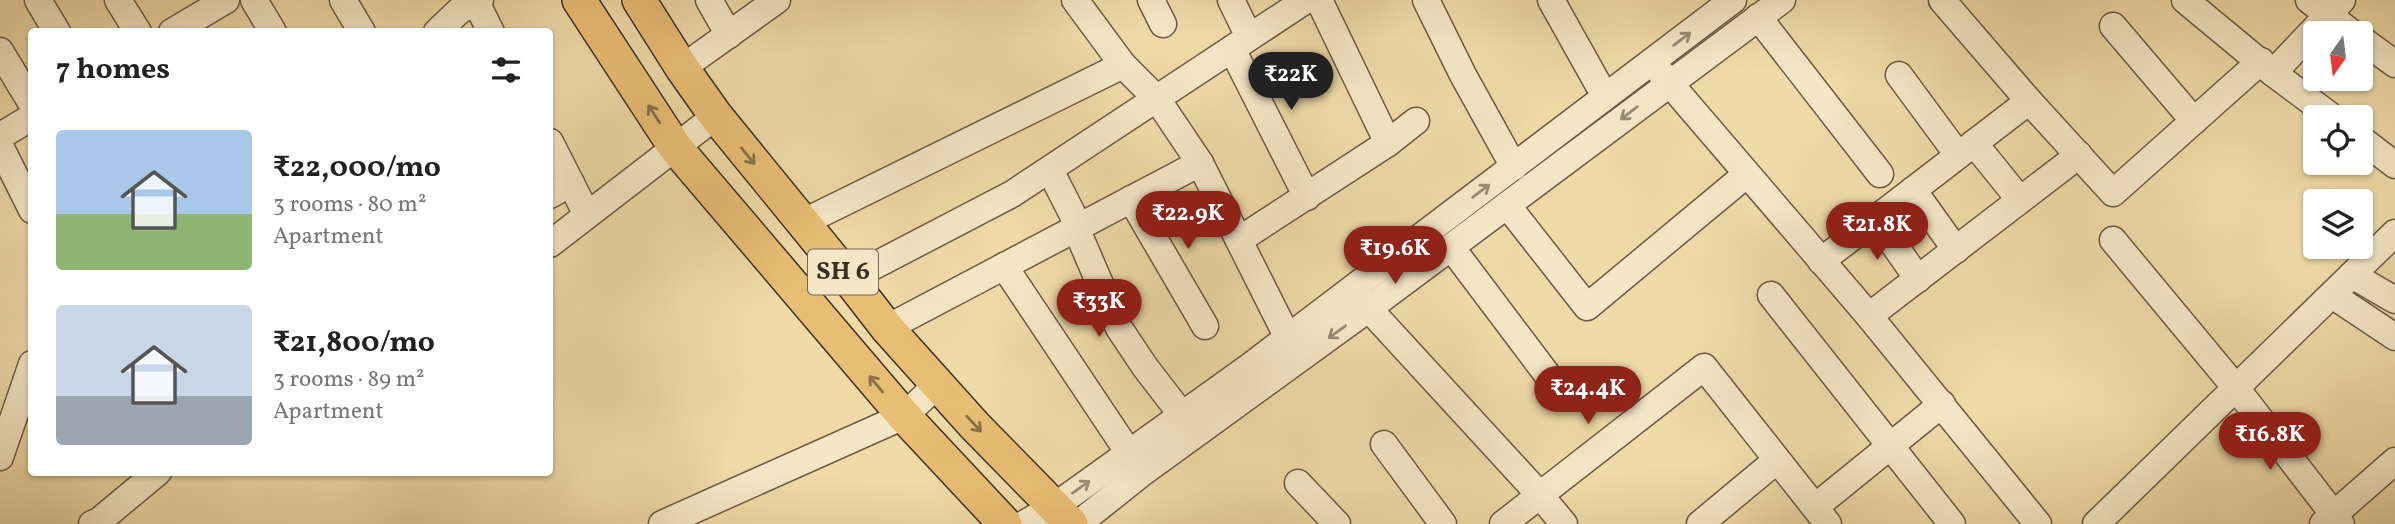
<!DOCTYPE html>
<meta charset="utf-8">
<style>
:root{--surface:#fff;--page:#f6f6f6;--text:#222;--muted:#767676;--accent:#8f2418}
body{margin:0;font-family:Vollkorn,serif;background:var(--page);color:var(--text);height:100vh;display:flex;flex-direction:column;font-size:26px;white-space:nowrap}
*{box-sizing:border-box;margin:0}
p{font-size:23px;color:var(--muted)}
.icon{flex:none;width:38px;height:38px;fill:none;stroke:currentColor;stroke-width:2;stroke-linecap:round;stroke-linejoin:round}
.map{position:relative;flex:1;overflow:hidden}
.side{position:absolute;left:28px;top:28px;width:525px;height:448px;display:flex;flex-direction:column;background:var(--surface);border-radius:7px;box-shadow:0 2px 5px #0004}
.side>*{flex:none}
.needle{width:46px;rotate:194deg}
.fabs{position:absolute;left:2303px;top:21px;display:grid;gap:14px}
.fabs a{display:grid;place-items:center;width:70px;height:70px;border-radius:7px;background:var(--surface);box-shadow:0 2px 5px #0004;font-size:35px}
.price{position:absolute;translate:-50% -60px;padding:0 16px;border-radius:24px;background:var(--accent);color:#fff;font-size:23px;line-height:46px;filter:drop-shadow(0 2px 4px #0008)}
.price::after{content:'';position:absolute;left:50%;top:42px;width:21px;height:16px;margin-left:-10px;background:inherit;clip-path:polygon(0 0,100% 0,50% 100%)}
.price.active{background:#222;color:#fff}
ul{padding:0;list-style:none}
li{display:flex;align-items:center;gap:21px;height:175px;padding:0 28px}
li span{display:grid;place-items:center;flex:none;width:196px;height:140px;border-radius:7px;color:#555}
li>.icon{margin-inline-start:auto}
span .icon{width:84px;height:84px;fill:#fffc;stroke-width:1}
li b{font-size:30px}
h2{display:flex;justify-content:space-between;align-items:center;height:84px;padding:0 28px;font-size:30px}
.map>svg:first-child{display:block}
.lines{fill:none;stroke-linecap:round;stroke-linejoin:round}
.minor-casing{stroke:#6a5a46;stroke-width:29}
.major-casing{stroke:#3d2f25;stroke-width:36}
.minor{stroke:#f5e7c6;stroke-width:26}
.major{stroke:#e8bd74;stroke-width:33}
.oneway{stroke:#998b76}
.oneway2{stroke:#8a6f49}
.labels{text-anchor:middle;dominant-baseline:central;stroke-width:6;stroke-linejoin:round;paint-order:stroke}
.shield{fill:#f5e7c6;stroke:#746655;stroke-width:2}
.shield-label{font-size:26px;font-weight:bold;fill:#3d2f25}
</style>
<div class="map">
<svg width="2395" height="524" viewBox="0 0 2395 524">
<rect width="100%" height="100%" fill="#efdaa8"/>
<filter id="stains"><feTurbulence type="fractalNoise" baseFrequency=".00286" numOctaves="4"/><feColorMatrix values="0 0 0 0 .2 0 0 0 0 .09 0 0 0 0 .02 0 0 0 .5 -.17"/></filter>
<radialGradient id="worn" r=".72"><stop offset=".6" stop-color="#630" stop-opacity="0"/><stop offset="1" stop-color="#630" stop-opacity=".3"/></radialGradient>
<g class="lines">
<defs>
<g id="minor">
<polyline points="38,0 57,32"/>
<polyline points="118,0 138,32"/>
<polyline points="254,0 273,32"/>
<polyline points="343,0 362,32"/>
<polyline points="475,0 491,32"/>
<polyline points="709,0 729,35"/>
<polyline points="1151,0 1163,24"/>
<polyline points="1231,0 1249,37"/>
<polyline points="1426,0 1463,75 1514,167"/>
<polyline points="1551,0 1598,84"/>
<polyline points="1942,0 2029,101 2113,193 2261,61"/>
<polyline points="2185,0 2273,73 2332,117"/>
<polyline points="2309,0 2352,33"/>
<polyline points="1758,17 1880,174"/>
<polyline points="2113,26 2194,121"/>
<polyline points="172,32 226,0"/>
<polyline points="437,32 459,11 480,0"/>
<polyline points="2361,39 2395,64"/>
<polyline points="1232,49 1307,197"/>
<polyline points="0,51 32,104"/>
<polyline points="682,68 777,0"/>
<polyline points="1660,72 1869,316 2038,524"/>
<polyline points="2273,73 2342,0"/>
<polyline points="1899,75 1958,155"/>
<polyline points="0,136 32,117"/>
<polyline points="2361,139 2395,165"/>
<polyline points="550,142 587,215"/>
<polyline points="1388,143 1416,121"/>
<polyline points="1974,143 2020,200"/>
<polyline points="0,146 32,210"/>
<polyline points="1200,163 1288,338"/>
<polyline points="1050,170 1079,227"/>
<polyline points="1913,190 1956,250"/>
<polyline points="550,195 571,183"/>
<polyline points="1131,199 1205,326"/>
<polyline points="1507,205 1587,307 1747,174"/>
<polyline points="1876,219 1918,279"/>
<polyline points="802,223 1123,65 1075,0"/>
<polyline points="1076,228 1119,328 1145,367 1182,415"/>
<polyline points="1239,240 1388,143 1319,0"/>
<polyline points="2113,240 2236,388 2341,524"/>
<polyline points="550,244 716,116"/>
<polyline points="1451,247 1549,377"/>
<polyline points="1821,261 2029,101"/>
<polyline points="1004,266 1129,453"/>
<polyline points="2352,275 2395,300"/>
<polyline points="849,279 1012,194 1306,0"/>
<polyline points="1771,295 1952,524"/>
<polyline points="2332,295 2395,337"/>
<polyline points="1358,297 1539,494 1564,524"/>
<polyline points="1869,316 2079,155"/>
<polyline points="887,328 1200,163 1157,99 1123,65"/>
<polyline points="1384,444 1443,524"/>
<polyline points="0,457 32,364"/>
<polyline points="1298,483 1337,524"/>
<polyline points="1815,507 1942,404"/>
<polyline points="92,524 99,521 158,472"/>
<polyline points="662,524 904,416 938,384"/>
<polyline points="1024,524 1055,506 1249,367 1733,0"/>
<polyline points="1078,524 1142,473 1368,309 1782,0"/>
<polyline points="1503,524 1704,367 1828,524"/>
<polyline points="1700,524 1777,460"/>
<polyline points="2096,524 2395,233"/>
<polyline points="2323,524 2395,461"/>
</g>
<g id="major">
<polyline points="579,0 675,147 904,416 1005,524"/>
<polyline points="639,0 682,68 716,116 849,279 887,328 975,426 1071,524"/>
</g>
</defs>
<use href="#minor" class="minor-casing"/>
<use href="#major" class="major-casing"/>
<use href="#minor" class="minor"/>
<use href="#major" class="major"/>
</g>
<defs><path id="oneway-shaft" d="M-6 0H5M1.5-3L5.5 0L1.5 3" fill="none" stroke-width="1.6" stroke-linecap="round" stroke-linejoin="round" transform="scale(1.75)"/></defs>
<g class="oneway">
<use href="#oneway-shaft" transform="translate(1682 39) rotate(-37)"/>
<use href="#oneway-shaft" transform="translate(1629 113) rotate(143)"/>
<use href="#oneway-shaft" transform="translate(1481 191) rotate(-37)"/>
<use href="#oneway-shaft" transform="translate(1337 332) rotate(144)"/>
<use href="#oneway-shaft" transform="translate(1081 487) rotate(-35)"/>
</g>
<g class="oneway2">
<use href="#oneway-shaft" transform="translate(654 114) rotate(-123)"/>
<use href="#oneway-shaft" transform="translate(748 156) rotate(51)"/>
<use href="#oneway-shaft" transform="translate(876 384) rotate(-130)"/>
<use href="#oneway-shaft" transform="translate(974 424) rotate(47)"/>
</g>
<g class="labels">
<rect class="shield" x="808" y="249.5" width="70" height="45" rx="5"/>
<g class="shield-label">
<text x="843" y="272">SH 6</text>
</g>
</g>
<rect width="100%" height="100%" filter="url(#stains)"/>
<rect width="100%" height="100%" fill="url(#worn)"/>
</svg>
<div class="fabs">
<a><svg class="needle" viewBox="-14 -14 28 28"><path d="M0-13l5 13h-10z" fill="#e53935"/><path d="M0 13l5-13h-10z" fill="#767676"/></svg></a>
<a><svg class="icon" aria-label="locate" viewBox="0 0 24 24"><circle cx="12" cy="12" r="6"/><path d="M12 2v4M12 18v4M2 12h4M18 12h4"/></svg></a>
<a><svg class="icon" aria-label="layers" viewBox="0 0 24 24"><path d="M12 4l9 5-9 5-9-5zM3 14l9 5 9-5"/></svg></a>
</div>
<b class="price active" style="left:1291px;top:112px">₹22K</b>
<b class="price" style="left:1188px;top:251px">₹22.9K</b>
<b class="price" style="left:1877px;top:262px">₹21.8K</b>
<b class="price" style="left:1395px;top:286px">₹19.6K</b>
<b class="price" style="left:1099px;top:339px">₹33K</b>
<b class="price" style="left:1588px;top:426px">₹24.4K</b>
<b class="price" style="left:2270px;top:472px">₹16.8K</b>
<section class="side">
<h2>7 homes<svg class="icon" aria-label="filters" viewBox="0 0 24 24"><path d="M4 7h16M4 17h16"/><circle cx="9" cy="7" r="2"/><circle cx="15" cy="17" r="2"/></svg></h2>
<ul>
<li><span style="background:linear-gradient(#a9c7e8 60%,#8fb573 0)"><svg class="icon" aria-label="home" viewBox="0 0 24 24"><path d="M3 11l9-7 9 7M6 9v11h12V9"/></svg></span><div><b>₹22,000/mo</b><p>3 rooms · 80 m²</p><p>Apartment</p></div></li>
<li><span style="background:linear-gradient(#c9d6e8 65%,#9aa5b1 0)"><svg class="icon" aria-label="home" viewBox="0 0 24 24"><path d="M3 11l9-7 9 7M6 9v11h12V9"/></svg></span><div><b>₹21,800/mo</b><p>3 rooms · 89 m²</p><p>Apartment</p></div></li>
</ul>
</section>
</div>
